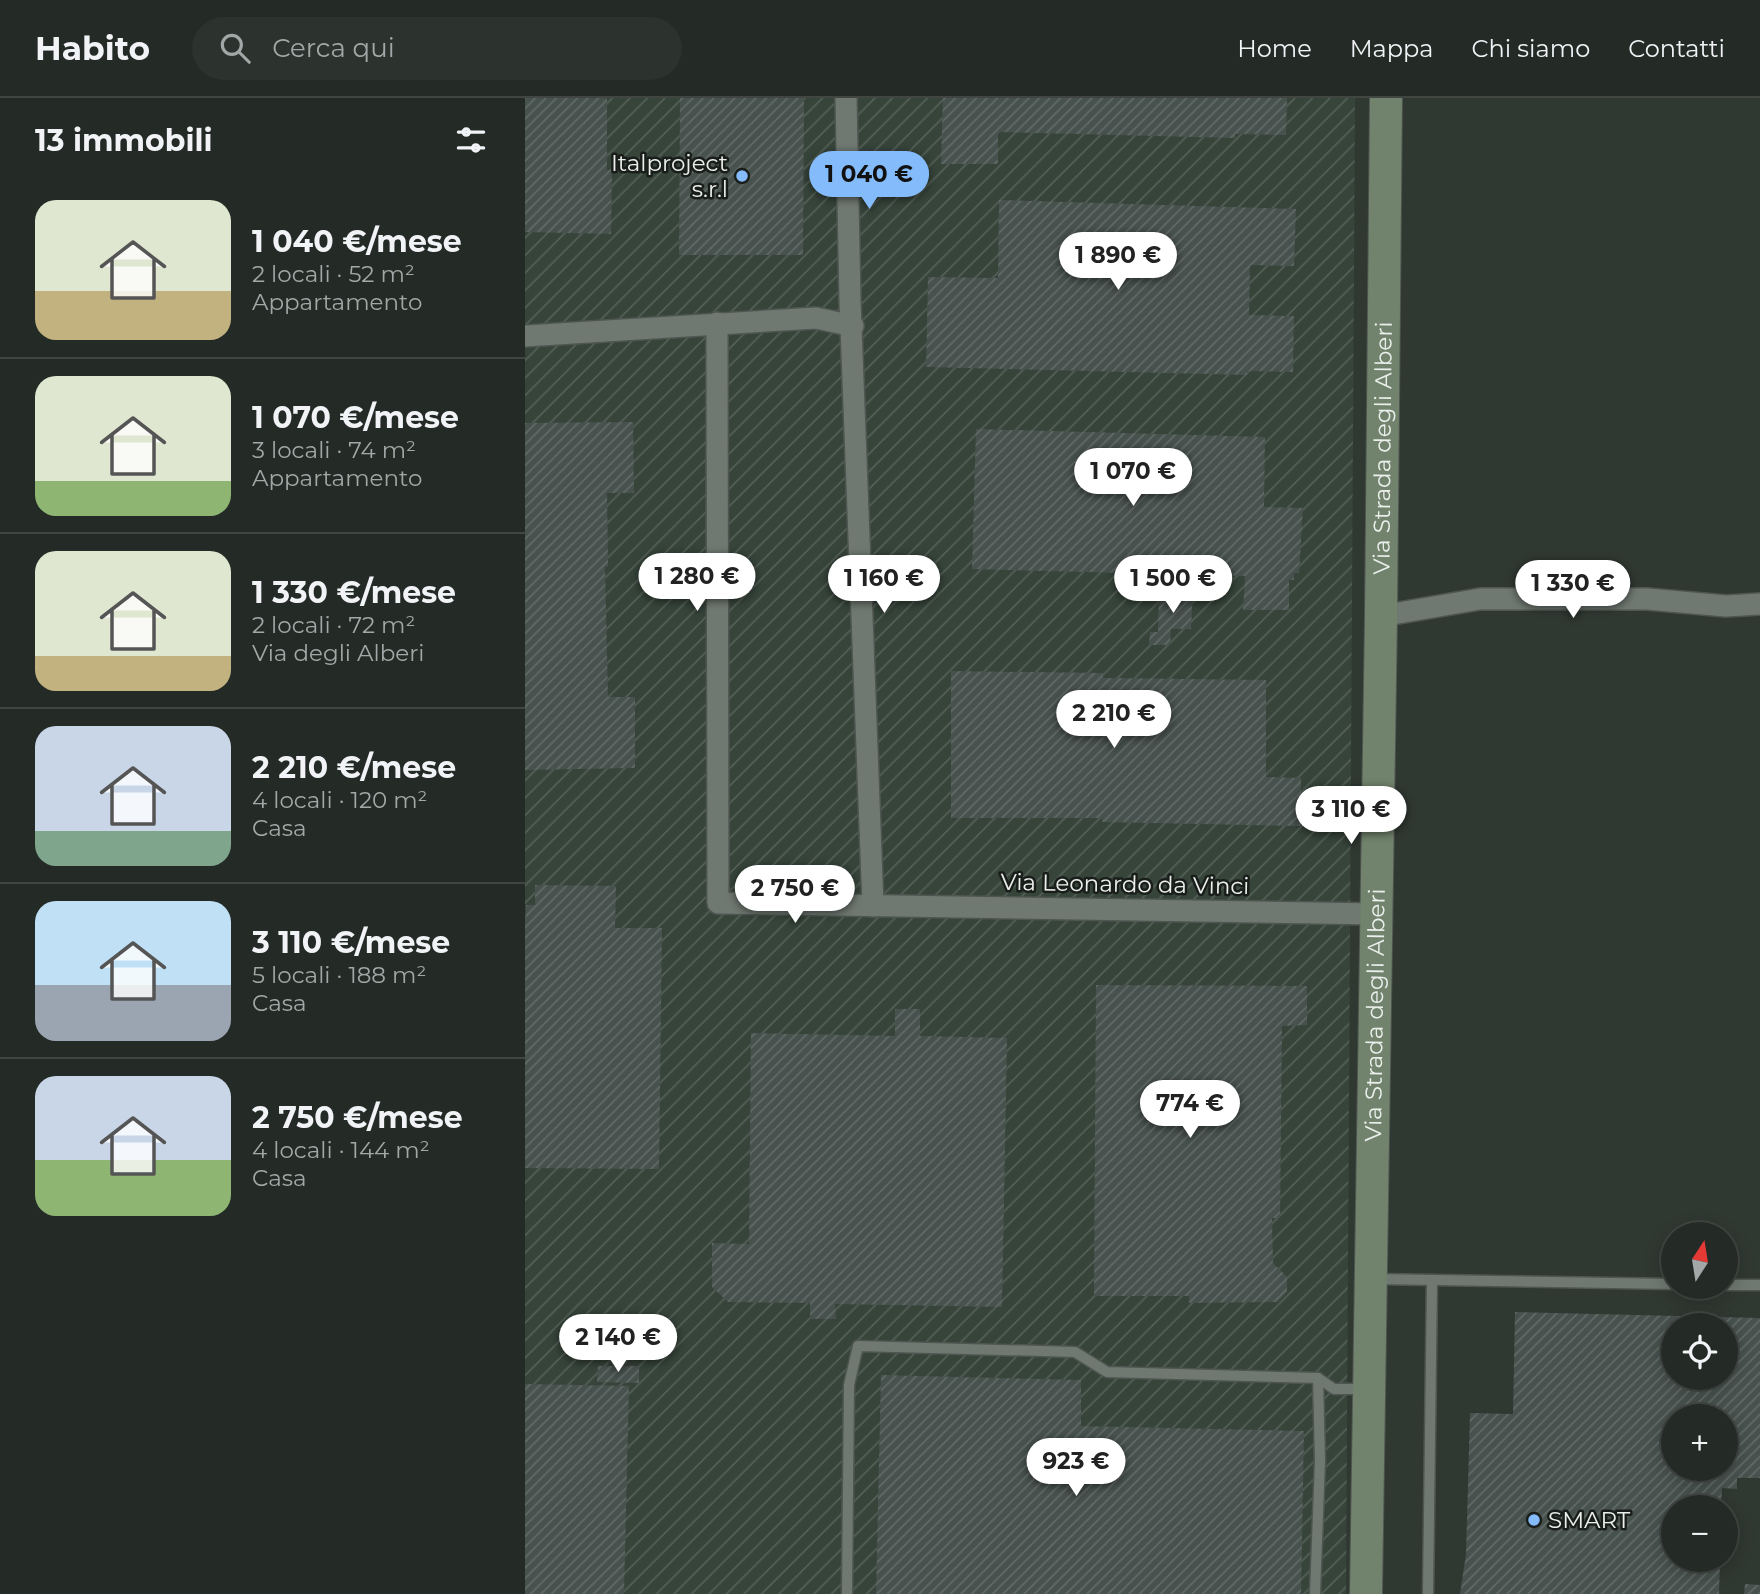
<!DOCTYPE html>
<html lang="it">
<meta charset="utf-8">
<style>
:root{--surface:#242a26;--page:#2c322e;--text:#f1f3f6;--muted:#a3a7a7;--line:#414643;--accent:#84bcfb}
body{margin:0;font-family:Montserrat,sans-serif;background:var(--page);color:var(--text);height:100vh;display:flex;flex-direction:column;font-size:26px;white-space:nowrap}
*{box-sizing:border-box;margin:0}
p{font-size:23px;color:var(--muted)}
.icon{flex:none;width:38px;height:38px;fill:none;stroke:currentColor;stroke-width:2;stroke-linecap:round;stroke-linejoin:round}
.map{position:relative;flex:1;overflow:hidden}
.details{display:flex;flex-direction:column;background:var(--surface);width:525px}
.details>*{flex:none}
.needle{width:46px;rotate:12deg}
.buttons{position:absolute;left:1136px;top:1124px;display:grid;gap:14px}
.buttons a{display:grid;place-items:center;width:77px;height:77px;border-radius:50%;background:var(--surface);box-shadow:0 4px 18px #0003,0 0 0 2px var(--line);font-size:35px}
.price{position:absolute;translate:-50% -60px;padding:0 16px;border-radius:24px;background:#fff;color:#222;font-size:23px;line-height:46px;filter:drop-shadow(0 2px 4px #0008)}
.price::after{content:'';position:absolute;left:50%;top:42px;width:21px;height:16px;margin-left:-10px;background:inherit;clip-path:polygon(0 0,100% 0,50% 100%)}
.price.active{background:var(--accent);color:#111}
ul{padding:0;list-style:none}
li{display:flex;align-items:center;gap:21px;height:175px;padding:0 35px}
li+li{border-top:2px solid var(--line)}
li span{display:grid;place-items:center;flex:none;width:196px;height:140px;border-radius:21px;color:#555}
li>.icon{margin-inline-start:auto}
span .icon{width:84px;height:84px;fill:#fffc;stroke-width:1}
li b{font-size:30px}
h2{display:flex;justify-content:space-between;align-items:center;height:84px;padding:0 35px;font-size:30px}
header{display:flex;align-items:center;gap:42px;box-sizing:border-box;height:98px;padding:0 35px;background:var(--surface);border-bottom:2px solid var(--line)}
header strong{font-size:33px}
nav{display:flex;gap:38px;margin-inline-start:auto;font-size:24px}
.search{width:490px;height:63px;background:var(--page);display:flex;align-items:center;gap:18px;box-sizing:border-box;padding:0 24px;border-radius:38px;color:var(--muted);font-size:26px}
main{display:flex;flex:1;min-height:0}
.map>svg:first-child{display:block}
.industrial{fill:url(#industrial-furrows)}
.building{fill:url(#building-hatch);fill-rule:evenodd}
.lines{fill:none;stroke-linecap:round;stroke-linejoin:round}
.lane-casing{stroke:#4f5551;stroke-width:13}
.street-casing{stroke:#4f5551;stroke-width:24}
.secondary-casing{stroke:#4f5551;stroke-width:34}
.lane{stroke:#6f7871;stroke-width:10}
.street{stroke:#6f7871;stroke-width:21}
.secondary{stroke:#71836c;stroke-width:32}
.poi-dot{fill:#84bcfb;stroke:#1a1e1b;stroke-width:2.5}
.labels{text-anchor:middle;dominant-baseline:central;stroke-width:5;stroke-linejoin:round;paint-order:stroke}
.poi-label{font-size:23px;fill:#eaefec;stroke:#1a1e1b;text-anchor:end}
.street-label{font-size:23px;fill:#eaefec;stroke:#1a1e1b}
</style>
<header>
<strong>Habito</strong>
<div class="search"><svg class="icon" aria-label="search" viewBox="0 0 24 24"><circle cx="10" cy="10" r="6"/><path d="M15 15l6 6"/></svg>Cerca qui</div>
<nav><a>Home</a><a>Mappa</a><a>Chi siamo</a><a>Contatti</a></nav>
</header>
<main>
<section class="details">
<h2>13 immobili<svg class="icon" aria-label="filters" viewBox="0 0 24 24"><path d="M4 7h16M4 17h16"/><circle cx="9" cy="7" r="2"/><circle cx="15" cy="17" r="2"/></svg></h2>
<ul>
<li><span style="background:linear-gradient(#dfe7d0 65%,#c2b280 0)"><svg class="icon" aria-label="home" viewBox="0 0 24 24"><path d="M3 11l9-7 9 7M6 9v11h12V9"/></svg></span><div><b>1 040 €/mese</b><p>2 locali · 52 m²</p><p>Appartamento</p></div></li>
<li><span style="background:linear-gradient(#dfe7d0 75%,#8fb573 0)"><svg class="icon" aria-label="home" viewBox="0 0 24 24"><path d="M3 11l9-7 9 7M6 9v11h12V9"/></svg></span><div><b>1 070 €/mese</b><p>3 locali · 74 m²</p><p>Appartamento</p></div></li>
<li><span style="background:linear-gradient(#dfe7d0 75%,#c2b280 0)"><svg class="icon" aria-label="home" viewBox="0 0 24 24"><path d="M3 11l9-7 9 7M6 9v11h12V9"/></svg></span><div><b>1 330 €/mese</b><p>2 locali · 72 m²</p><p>Via degli Alberi</p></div></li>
<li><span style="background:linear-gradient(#c9d6e8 75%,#7fa58c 0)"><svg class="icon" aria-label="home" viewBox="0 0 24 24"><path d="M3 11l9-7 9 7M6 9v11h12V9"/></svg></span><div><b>2 210 €/mese</b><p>4 locali · 120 m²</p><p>Casa</p></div></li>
<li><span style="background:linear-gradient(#bfe0f5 60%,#9aa5b1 0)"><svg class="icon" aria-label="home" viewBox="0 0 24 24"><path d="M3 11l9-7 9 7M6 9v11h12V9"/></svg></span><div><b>3 110 €/mese</b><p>5 locali · 188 m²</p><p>Casa</p></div></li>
<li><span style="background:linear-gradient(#c9d6e8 60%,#8fb573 0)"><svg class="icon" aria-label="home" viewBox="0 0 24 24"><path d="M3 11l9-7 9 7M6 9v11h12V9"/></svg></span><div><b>2 750 €/mese</b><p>4 locali · 144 m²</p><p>Casa</p></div></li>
</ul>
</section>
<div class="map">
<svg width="1235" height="1496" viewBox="0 0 1235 1496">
<defs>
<pattern id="industrial-furrows" width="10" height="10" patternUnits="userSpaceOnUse" patternTransform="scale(1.75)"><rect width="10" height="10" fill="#36443a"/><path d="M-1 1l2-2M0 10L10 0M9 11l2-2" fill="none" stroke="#535f57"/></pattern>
<pattern id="building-hatch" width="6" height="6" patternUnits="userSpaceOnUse" patternTransform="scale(1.75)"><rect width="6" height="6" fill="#47514e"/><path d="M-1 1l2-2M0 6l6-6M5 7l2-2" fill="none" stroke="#626a68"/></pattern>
</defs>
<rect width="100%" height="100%" fill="#303832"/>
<polygon class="industrial" points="0,0 830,0 821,1496 0,1496"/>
<g class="building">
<polygon points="0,0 82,0 82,72 87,72 86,136 0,134"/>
<polygon points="155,0 279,0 278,157 154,157"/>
<polygon points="418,0 762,0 761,37 710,36 710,40 473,34 473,66 416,66"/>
<polygon points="474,102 771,111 769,168 725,167 724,217 769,218 768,274 722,273 722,277 401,269 403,179 473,180"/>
<polygon points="108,324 109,395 82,395 83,469 80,468 83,599 110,599 110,670 0,672 0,325"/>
<polygon points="451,331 740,339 739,409 778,410 774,475 769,475 769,482 764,482 764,512 718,512 720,478 447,471"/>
<polygon points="647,489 668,490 666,531 646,531 645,547 624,547 625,534 633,534 634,496 647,496"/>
<polygon points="426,573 578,575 578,580 741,582 741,679 776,680 776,728 577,724 577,720 426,720"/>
<polygon points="10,787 91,788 90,830 137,830 134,1071 0,1070 0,829 1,807 10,807"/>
<polygon points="571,887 782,888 782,927 757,928 755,1120 747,1120 748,1165 762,1179 762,1194 752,1204 664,1205 664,1198 569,1198"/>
<polygon points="370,911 395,911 395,938 482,940 477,1209 310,1206 311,1221 285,1221 285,1205 203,1204 187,1189 187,1145 224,1146 226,935 370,938"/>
<path d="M990 1214 1235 1220V1380H1212V1391L1197 1390 1196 1409H1148V1461H1195L1194 1496H935L941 1456 945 1315 988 1316ZM1148 1227H1200V1279H1148ZM1148 1318H1200V1370H1148Z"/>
<polygon points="73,1268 114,1268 114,1285 72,1284"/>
<polygon points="356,1277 556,1282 556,1328 779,1333 776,1496 351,1496"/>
<polygon points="0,1286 104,1288 99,1496 0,1496"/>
<polygon points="1220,1486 1235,1487 1235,1496 1219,1496"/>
</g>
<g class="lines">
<defs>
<g id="lane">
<polyline points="850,1181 1148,1186"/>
<polyline points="1200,1187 1235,1187"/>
<polyline points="322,1496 324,1287 333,1248 550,1254 582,1274 793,1280 809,1291 841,1291"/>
<polyline points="790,1496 795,1363 793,1280"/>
<polyline points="903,1496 907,1182"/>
</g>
<g id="street">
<polyline points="321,0 325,203 348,808"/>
<polyline points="192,225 193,805 851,816"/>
<polyline points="0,238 291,220 328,228"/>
<polyline points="856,518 955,501 1122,501 1201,508 1235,506"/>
</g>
<g id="secondary">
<path id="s1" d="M841 1496 856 518 861 0"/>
</g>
</defs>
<use href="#lane" class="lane-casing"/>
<use href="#street" class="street-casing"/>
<use href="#secondary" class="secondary-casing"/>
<use href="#lane" class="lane"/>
<use href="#street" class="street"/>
<use href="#secondary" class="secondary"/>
</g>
<g class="poi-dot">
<circle cx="217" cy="78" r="7"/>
<circle cx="1009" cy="1422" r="7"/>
</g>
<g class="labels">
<g class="poi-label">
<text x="203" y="65">Italproject<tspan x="203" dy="26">s.r.l</tspan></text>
<text x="1023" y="1422" text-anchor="start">SMART</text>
</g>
<g class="street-label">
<text stroke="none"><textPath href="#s1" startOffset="1146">Via Strada degli Alberi</textPath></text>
<text transform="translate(600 786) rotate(1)">Via Leonardo da Vinci</text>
<text stroke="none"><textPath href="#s1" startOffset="579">Via Strada degli Alberi</textPath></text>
</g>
</g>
</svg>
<div class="buttons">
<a><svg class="needle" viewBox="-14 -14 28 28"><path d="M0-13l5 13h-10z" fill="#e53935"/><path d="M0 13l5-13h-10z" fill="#a3a7a7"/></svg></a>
<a><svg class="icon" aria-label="locate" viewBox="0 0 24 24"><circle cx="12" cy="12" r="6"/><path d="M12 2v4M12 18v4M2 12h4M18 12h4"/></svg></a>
<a>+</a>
<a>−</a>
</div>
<b class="price active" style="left:344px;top:113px">1 040 €</b>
<b class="price" style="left:593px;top:194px">1 890 €</b>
<b class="price" style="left:608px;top:410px">1 070 €</b>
<b class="price" style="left:172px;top:515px">1 280 €</b>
<b class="price" style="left:359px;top:517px">1 160 €</b>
<b class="price" style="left:648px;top:517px">1 500 €</b>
<b class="price" style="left:1048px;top:522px">1 330 €</b>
<b class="price" style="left:589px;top:652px">2 210 €</b>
<b class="price" style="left:826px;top:748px">3 110 €</b>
<b class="price" style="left:270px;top:827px">2 750 €</b>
<b class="price" style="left:665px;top:1042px">774 €</b>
<b class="price" style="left:93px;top:1276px">2 140 €</b>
<b class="price" style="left:551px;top:1400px">923 €</b>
</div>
</main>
